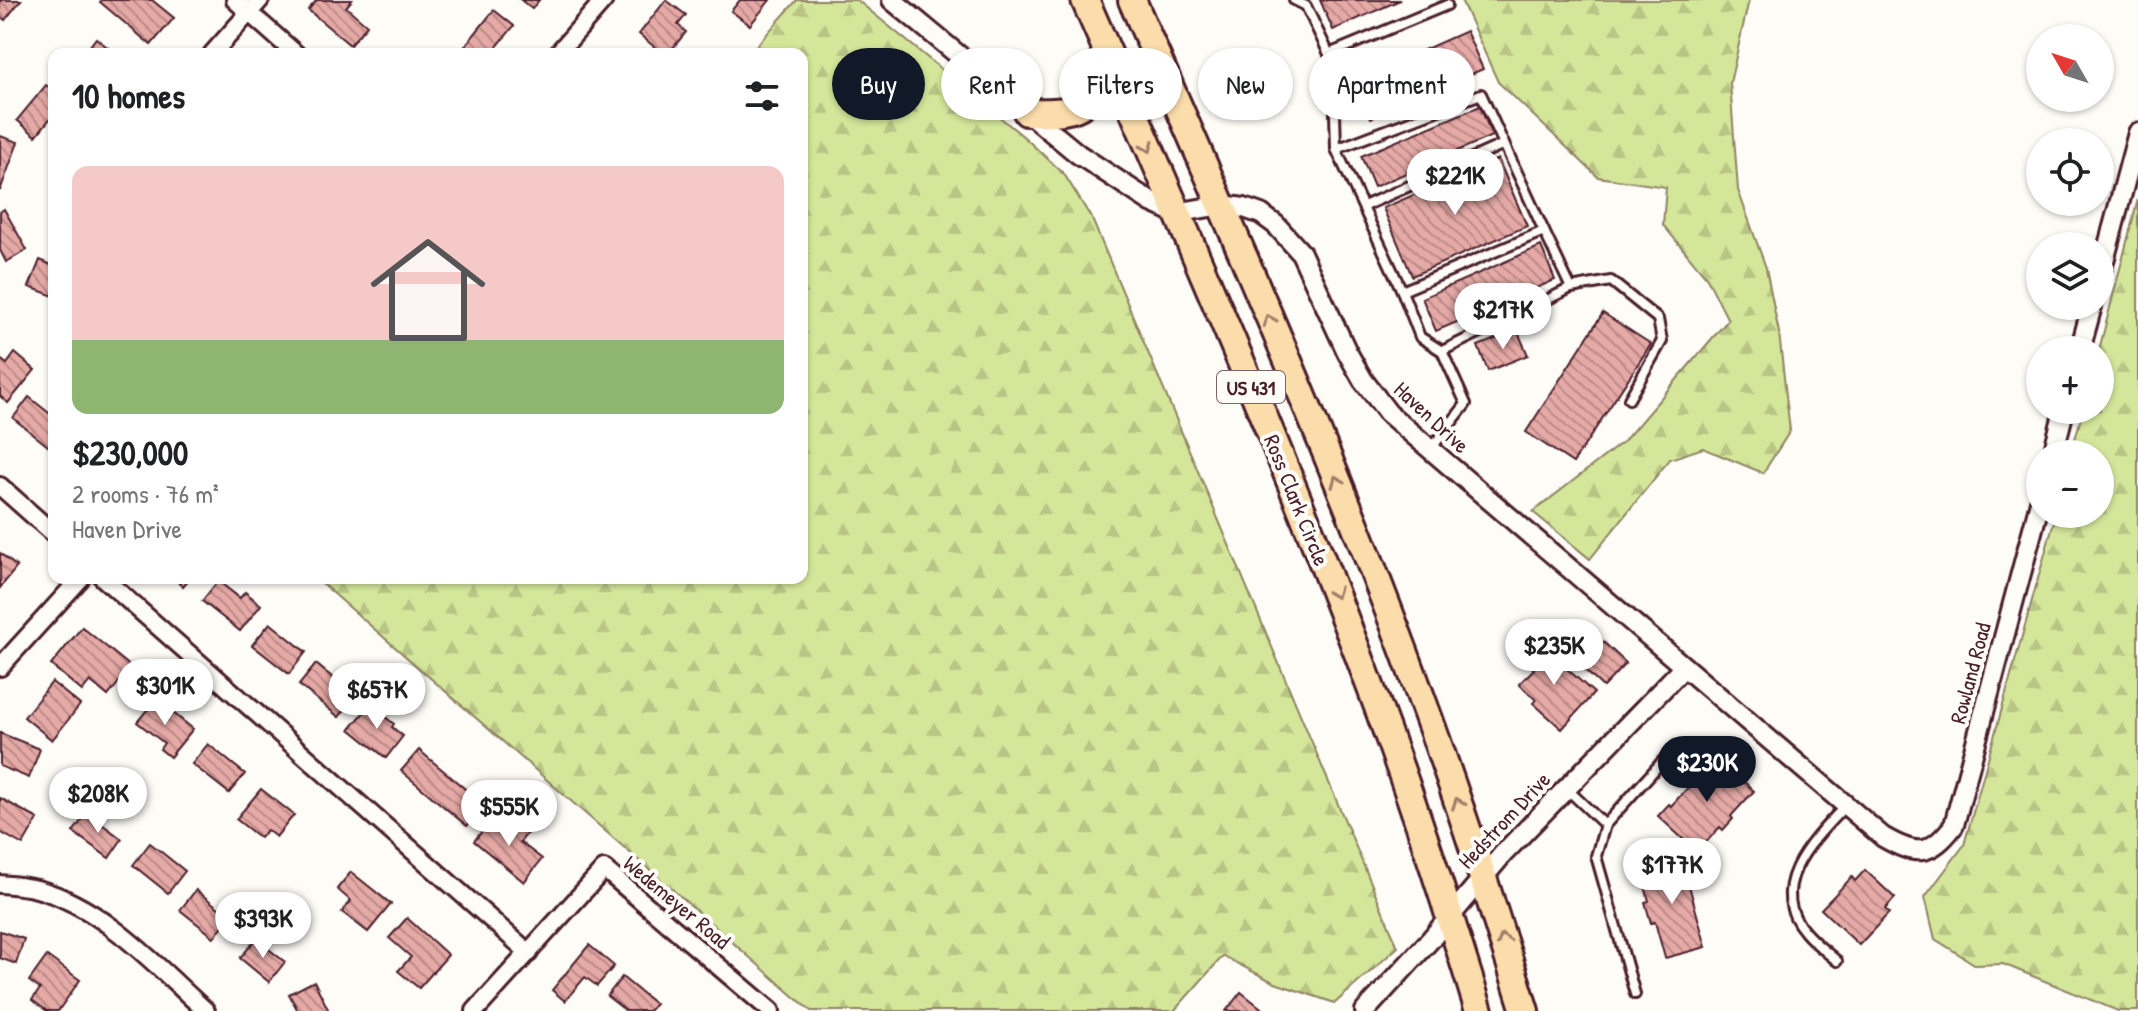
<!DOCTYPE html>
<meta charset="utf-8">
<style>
:root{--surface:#fff;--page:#f2f2f2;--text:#202124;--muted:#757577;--line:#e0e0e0;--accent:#111827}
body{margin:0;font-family:"Patrick Hand",sans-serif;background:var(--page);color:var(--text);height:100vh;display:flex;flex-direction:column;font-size:30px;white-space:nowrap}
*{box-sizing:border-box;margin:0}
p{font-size:26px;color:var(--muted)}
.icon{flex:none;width:44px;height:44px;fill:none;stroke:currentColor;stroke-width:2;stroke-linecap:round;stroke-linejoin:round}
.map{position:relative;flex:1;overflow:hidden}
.drawer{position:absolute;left:48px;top:48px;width:760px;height:536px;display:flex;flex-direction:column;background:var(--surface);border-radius:16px;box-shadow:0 2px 6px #0004}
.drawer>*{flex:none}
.banner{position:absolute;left:832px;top:48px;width:760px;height:72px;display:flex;gap:16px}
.needle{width:52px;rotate:309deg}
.tools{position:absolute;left:2026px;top:24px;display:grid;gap:16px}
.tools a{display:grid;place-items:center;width:88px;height:88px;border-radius:50%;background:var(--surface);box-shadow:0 2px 6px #0004;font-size:40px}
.price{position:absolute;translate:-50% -68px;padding:0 18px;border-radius:28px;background:#fff;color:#222;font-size:26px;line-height:52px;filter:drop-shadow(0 2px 4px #0008)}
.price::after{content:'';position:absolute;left:50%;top:48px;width:24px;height:18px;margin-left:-12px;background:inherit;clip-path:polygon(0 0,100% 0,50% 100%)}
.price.active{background:var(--accent);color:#fff}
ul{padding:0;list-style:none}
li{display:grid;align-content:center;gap:16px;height:424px;padding:0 24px}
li+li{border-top:2px solid var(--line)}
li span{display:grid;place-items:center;height:248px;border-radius:16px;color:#555}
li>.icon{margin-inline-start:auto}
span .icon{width:144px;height:144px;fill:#fffc;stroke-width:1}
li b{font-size:34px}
h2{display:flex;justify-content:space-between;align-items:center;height:96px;padding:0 24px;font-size:34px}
.chip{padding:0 28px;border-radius:36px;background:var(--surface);box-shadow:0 2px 6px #0004;font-size:28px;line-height:72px}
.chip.active{background:var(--accent);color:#fff}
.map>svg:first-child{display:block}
.forest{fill:url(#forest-firs);stroke:#8f8262;stroke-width:2}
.building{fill:url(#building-back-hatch);stroke:#4a1f2b;stroke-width:2}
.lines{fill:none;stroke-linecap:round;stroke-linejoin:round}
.service-casing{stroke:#4a1f2b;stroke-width:14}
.minor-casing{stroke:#4a1f2b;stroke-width:22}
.tertiary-casing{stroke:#4a1f2b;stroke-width:24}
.trunk-casing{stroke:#4a1f2b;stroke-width:32}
.service{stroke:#fdfcf7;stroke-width:8}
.minor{stroke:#fdfcf7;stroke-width:16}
.tertiary{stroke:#fdfcf7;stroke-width:18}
.trunk{stroke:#fbddab;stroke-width:26}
.oneway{stroke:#a27e6b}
.labels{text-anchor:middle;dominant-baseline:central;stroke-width:8;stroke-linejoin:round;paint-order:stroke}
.shield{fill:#fdfcf7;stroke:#806168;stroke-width:2}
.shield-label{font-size:20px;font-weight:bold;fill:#4a1f2b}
.street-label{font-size:22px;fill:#4a1f2b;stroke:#fdfcf7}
</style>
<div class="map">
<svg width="2138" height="1011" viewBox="0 0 2138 1011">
<defs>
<pattern id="forest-firs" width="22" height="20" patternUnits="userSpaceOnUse" patternTransform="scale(2)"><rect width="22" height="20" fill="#d4e69a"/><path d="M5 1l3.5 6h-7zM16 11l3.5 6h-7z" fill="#b8c585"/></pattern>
<pattern id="building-back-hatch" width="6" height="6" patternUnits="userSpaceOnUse" patternTransform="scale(2)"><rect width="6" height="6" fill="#e5aaa6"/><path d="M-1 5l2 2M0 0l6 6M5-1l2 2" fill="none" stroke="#bc8a87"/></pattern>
</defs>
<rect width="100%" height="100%" fill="#fdfcf7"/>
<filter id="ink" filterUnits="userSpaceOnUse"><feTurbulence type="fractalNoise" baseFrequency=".0125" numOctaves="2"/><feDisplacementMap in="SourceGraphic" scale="16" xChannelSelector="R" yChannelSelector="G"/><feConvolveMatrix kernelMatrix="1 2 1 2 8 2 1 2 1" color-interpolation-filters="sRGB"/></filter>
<g filter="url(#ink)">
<g class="forest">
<polygon points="797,0 857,0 1024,137 1064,174 1092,219 1398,947 1335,1003 1275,983 1223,956 1174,1011 811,1011 316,578 802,578 802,54 749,54"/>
<polygon points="1461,0 1749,0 1730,83 1738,190 1766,268 1779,333 1790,431 1763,473 1703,448 1670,459 1590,559 1533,512 1624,441 1728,320 1707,278 1663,225 1666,187 1598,177 1498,82"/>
<polygon points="2138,199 2138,1011 2118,1011 2003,964 1976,965 1935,939 1925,897 1964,845 2056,514 2100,514 2100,454 2071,454 2083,410 2100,410 2099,350"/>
</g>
<g class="building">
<polygon points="0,0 21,0 5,20 0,16"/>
<polygon points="102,0 152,0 174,18 151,45 100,2"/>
<polygon points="317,0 352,0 346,7 367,25 350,45 308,10"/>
<polygon points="521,0 539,0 532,9"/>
<polygon points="666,0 686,15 678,25 686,32 668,54 663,54 639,34"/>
<polygon points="740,0 770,0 750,25 731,11"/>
<polygon points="1320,0 1400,0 1333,30"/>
<polygon points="494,10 514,26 491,54 475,54 465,46"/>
<polygon points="1466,31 1483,69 1371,118 1354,81"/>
<polygon points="96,38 116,54 84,54"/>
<polygon points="46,85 54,91 54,114 36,136 17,120"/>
<polygon points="1480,106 1492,136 1374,187 1361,156"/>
<polygon points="0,136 18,142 0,191"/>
<polygon points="1498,159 1527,226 1412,276 1383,208"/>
<polygon points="4,209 27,250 6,262 0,250 0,212"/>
<polygon points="1541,246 1555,280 1436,331 1422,298"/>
<polygon points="40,260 54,266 54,296 29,287"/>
<polygon points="1603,313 1651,344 1573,463 1526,432"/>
<polygon points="1517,330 1528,355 1488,371 1478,346"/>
<polygon points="15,353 35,370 8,403 0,396 0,359 7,364"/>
<polygon points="29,397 54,417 54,442 49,447 13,418"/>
<polygon points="0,553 17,567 0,588"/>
<polygon points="173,578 190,578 183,586"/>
<polygon points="218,581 240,598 245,592 261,605 240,631 202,601"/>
<polygon points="270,623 306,652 289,674 252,645"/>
<polygon points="82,627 131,667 108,696 90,681 82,691 51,665"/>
<polygon points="1598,637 1626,663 1603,687 1575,661"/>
<polygon points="1537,642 1594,693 1562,729 1533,703 1536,700 1519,684 1534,669 1522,658"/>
<polygon points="316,664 337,681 342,674 361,689 339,717 299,685"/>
<polygon points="52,682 80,705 52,740 24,717"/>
<polygon points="156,699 193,729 170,757 160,749 164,743 137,722"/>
<polygon points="370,705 394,724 392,727 403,736 386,758 350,729"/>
<polygon points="0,733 40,749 29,778 0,766"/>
<polygon points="208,744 245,774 229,793 192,764"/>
<polygon points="419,750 484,805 467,826 401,771"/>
<polygon points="1715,754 1754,791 1731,816 1733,819 1723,830 1720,827 1697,852 1658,816 1669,804 1671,806 1705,769 1703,767"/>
<polygon points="261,789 294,815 276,837 267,830 260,838 236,819"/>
<polygon points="0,798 38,819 23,845 0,832"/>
<polygon points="87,813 122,839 109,858 73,832"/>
<polygon points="493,818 512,833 519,823 529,831 520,842 542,859 524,882 474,841"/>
<polygon points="150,843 185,871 168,893 133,865"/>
<polygon points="1680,853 1706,947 1665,958 1655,922 1651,923 1645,902 1649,901 1639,864"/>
<polygon points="1865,870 1895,898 1885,909 1889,913 1859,945 1821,909 1852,877 1855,881"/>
<polygon points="351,872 391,904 368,932 342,912 351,901 337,889"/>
<polygon points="196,890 230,917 214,937 180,910"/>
<polygon points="407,918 448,955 419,988 398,971 411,957 389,938"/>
<polygon points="0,931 24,939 16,964 0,958"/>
<polygon points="256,939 285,962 269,982 240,958"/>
<polygon points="589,945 614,966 597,986 585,977 565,1001 552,990"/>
<polygon points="47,956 80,980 58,1011 47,1011 32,1000 40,989 29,981"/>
<polygon points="622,977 655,1004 649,1011 626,1011 607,996"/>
<polygon points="314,981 329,1011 298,1011 289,994"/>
<polygon points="1241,992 1265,1011 1226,1011"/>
</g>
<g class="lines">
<defs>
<g id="service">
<polyline points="1294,0 1306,6 1329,54 1334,77 1336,149 1402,291 1420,337 1442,351 1466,404 1430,450"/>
<polyline points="1329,54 1447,5"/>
<polyline points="1336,149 1481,94 1544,231 1402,291"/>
<polyline points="1364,206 1504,144"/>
<polyline points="1544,231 1571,288 1611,281 1658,319 1662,341 1629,399"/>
<polyline points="1442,351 1571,288"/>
<polyline points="1567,789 1605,825 1676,746"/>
<polyline points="1605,825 1596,856 1635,994"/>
<path d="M1837 961C1827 952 1814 943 1805 932 1765 886 1813 840 1845 806"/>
</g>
<g id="minor">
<polyline points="235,0 296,54"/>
<polyline points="212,54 260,0"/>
<polyline points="557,54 604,0"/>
<polyline points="0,486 54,534"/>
<polyline points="103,578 529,953"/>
<polyline points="0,667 81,578"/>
<path d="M0 884C12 885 25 886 37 889 104 907 156 966 206 1011"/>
<polyline points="475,1011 604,869 771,1011"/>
</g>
<g id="tertiary">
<path d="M892 0 1078 154 1151 202 1176 213 1221 205 1244 208 1261 214 1276 225 1301 253 1347 352 1363 380 1388 413 1883 837C1916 856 1930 857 1954 825L2040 502"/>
<polyline points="2100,276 2138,133"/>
<polyline points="2080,350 2092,306"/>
<polyline points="2053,454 2064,410"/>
<polyline points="1365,1011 1431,939 1503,854 1684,667"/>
</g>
<g id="trunk">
<path d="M1085 0C1190 241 1296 482 1386 729 1420 822 1450 916 1479 1011"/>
<path d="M1132 0C1233 232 1336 463 1422 700 1460 803 1493 907 1525 1011"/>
<path d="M1027 112C1086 114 1093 107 1106 49"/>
</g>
</defs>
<use href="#service" class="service-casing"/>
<use href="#minor" class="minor-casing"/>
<use href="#tertiary" class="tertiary-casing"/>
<use href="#trunk" class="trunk-casing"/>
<use href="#service" class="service"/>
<use href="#minor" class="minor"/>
<use href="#tertiary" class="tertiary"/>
<use href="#trunk" class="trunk"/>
</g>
<defs><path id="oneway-chevron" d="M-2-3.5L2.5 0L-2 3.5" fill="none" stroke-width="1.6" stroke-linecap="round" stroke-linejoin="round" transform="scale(2)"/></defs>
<g class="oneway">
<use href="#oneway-chevron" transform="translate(1148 147) rotate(67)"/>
<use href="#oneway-chevron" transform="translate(1269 320) rotate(-113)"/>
<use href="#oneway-chevron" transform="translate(1337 481) rotate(-113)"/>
<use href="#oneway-chevron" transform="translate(1335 593) rotate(69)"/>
<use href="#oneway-chevron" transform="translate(1458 803) rotate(-109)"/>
<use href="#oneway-chevron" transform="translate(1503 939) rotate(-107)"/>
</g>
</g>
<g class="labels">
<rect class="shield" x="1217" y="371" width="68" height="32" rx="6"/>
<g class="shield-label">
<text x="1251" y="387">US 431</text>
</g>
<g class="street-label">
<text transform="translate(1432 417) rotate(43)">Haven Drive</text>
<text transform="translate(1297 500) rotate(68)">Ross Clark Circle</text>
<text transform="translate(1970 673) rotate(-75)">Rowland Road</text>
<text transform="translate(1504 820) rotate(-47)">Hedstrom Drive</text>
<text transform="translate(677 902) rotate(40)">Wedemeyer Road</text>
</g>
</g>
</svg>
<div class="tools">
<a><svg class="needle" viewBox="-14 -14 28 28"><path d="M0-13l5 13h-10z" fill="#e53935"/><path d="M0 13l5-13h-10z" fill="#757577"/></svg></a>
<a><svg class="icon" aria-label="locate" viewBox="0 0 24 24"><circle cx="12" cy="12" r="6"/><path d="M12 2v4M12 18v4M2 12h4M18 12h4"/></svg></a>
<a><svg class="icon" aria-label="layers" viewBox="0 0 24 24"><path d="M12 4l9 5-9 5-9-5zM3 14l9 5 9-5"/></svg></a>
<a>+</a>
<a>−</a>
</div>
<b class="price" style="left:1455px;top:217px">$221K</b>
<b class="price" style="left:1503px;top:351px">$217K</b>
<b class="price" style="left:1554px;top:687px">$235K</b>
<b class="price" style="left:165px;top:727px">$301K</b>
<b class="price" style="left:377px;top:731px">$657K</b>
<b class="price active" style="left:1707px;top:804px">$230K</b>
<b class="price" style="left:98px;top:835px">$208K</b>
<b class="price" style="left:509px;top:848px">$555K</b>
<b class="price" style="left:1672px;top:906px">$177K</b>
<b class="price" style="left:263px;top:960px">$393K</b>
<div class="banner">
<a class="chip active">Buy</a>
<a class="chip">Rent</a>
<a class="chip">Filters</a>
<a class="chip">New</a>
<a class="chip">Apartment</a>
</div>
<section class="drawer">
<h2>10 homes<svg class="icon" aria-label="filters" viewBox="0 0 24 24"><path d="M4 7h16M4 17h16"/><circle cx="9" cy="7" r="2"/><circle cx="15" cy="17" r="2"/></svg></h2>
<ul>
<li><span style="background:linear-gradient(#f6c9c9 70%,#8fb573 0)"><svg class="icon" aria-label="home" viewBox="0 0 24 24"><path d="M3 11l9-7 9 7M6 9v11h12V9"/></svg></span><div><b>$230,000</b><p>2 rooms · 76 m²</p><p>Haven Drive</p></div></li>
</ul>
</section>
</div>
